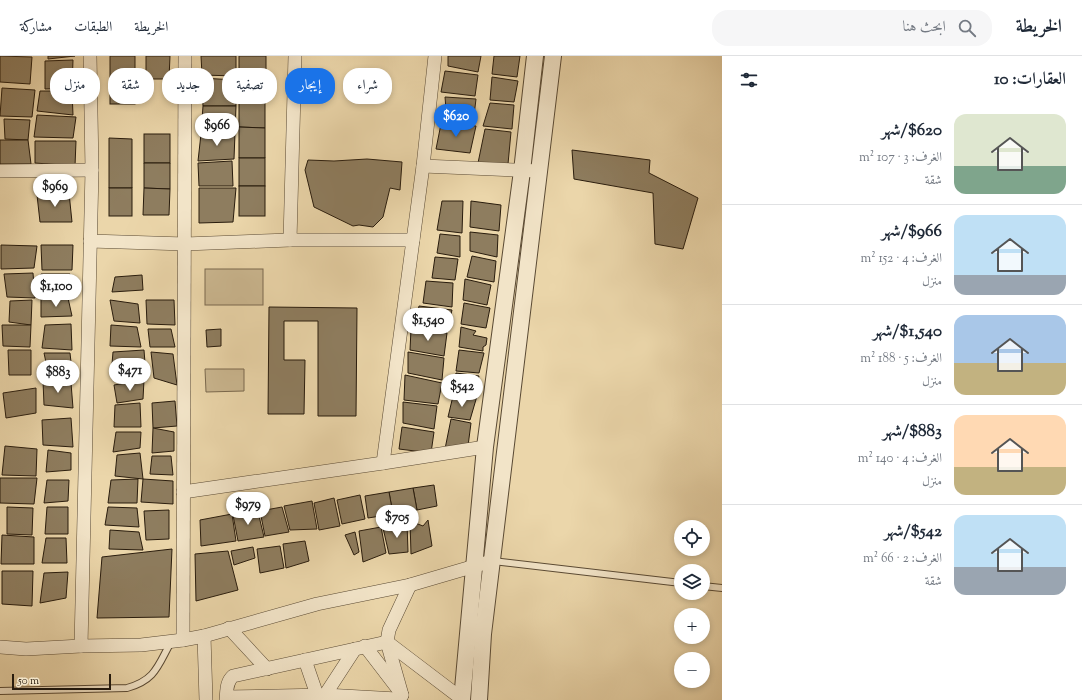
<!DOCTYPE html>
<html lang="ar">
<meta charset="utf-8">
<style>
:root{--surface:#fff;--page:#f6f6f7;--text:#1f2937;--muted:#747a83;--line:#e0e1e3;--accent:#1a73e8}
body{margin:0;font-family:"Sorts Mill Goudy",Amiri,serif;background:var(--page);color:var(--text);direction:rtl;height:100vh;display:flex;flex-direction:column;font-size:15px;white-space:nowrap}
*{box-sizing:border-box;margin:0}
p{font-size:13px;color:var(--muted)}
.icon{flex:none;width:22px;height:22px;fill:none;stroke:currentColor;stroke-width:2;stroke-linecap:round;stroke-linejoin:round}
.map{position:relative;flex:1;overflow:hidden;direction:ltr}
.side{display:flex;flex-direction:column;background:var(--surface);width:360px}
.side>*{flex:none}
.top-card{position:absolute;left:12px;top:12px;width:380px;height:36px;direction:rtl;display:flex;gap:8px}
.buttons{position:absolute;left:674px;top:464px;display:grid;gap:8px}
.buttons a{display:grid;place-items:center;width:36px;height:36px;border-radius:50%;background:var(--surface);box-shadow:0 2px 6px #0003;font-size:20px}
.scale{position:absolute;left:12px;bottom:10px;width:99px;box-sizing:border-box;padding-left:4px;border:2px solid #291c0d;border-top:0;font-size:11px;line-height:14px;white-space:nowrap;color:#291c0d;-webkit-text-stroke:3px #f2e4c8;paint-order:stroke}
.price{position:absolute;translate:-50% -34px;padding:0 9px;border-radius:14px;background:#fff;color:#222;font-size:13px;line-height:26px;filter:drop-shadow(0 1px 2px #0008)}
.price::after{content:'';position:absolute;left:50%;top:24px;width:12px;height:9px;margin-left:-6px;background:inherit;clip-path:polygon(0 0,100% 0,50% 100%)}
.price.current{background:var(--accent);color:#fff}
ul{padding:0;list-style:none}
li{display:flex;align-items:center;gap:12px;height:100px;padding:0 16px}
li+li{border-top:1px solid var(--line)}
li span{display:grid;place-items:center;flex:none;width:112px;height:80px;border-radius:12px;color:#555}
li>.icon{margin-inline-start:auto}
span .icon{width:48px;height:48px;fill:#fffc;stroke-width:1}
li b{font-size:17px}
h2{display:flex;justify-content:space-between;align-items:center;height:48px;padding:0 16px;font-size:17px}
.pill{padding:0 14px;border-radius:16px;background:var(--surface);box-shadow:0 2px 6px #0003;font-size:14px;line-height:36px}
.pill.current{background:var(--accent);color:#fff}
header{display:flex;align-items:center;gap:24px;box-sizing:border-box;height:56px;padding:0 20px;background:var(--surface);border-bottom:1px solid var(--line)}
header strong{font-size:19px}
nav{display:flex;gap:22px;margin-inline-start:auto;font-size:14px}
.search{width:280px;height:36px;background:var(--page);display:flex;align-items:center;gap:10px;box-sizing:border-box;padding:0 14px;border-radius:16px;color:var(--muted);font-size:15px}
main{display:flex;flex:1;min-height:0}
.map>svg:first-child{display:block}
.pitch{fill:#cab68f;stroke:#7a694e}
.building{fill:#8e7d5f;stroke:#291c0d}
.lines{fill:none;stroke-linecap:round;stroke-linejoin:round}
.service-casing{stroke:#5a4a34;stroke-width:8}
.minor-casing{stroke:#5a4a34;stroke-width:14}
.tertiary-casing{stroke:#5a4a34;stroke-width:18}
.service{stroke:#f2e4c8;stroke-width:6}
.minor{stroke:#f2e4c8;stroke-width:13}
.tertiary{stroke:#f2e4c8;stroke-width:16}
</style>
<header>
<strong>الخريطة</strong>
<div class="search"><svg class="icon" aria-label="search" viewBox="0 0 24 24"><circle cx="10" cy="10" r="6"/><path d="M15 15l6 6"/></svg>ابحث هنا</div>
<nav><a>الخريطة</a><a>الطبقات</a><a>مشاركة</a></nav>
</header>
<main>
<section class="side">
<h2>العقارات: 10<svg class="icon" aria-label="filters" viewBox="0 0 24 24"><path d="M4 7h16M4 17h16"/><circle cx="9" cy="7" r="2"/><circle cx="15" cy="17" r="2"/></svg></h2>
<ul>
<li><span style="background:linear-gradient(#dfe7d0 65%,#7fa58c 0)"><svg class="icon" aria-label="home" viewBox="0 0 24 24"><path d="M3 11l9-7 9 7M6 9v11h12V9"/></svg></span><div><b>$620/شهر</b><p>الغرف: 3 · 107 m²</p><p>شقة</p></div></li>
<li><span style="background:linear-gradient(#bfe0f5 75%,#9aa5b1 0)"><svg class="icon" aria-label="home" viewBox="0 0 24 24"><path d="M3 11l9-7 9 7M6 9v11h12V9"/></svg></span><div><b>$966/شهر</b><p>الغرف: 4 · 152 m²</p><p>منزل</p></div></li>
<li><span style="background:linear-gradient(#a9c7e8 60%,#c2b280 0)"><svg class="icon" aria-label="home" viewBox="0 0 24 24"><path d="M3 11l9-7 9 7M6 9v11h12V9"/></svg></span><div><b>$1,540/شهر</b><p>الغرف: 5 · 188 m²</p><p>منزل</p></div></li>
<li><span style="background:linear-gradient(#ffd9b3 65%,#c2b280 0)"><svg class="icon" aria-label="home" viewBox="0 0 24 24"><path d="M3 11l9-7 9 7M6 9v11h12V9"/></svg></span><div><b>$883/شهر</b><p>الغرف: 4 · 140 m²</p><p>منزل</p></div></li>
<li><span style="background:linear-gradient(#bfe0f5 65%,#9aa5b1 0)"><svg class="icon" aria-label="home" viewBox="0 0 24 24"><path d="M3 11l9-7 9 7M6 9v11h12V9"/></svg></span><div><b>$542/شهر</b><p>الغرف: 2 · 66 m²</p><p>شقة</p></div></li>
</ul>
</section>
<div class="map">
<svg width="722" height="644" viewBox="0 0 722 644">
<rect width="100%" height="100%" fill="#ebd6aa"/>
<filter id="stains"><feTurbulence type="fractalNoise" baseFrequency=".005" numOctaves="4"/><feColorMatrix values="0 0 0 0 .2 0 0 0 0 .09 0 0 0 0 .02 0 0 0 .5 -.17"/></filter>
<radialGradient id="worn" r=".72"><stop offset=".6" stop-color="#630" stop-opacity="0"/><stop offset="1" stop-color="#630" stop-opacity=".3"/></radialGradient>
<g class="pitch">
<rect x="205" y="213" width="58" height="36"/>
<polygon points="205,313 244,313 244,335 206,336"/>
</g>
<g class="building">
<polygon points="0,0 32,1 30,28 0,26"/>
<polygon points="48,0 75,0 48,3"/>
<rect x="110" y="0" width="25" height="25"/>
<polygon points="146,0 170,0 169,23 146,23"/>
<polygon points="201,0 236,0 236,20 202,19"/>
<rect x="239" y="0" width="27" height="20"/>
<polygon points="448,0 481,0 478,16 448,10"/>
<polygon points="494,0 520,0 517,21 492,18"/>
<polygon points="73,4 72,32 45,33 45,5"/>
<polygon points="445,15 478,19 475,40 441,36"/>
<polygon points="239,20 266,20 265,47 239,47"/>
<polygon points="492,21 518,25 514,46 490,44"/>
<polygon points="201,22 236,24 236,50 203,50"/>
<rect x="110" y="25" width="25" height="23"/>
<polygon points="2,32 35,34 32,61 0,60"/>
<polygon points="40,35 72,35 73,59 37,55"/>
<polygon points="445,41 476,43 473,68 447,65"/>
<polygon points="239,47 265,47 265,72 239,71"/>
<polygon points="490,47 514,49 512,73 483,70"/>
<polygon points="203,50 236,50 235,77 201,78"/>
<polygon points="37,59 76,61 73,82 34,81"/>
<polygon points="4,63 30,64 28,84 5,83"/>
<polygon points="441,68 476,70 470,97 436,93"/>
<polygon points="239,71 265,72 265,102 239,102"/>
<polygon points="485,73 511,76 508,108 478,107"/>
<polygon points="235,77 234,103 198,105 201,78"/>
<rect x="144" y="78" width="26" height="29"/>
<polygon points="109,82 132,83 132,132 109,132"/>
<polygon points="0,84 28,84 31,108 0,108"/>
<polygon points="35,85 76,85 75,110 35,107"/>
<polygon points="572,94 650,104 649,117 698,142 683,193 655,188 653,137 574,123"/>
<rect x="239" y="102" width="26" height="28"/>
<polygon points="367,103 402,106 400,134 390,132 383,161 373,171 359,169 353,170 314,151 305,114 308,104 334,105"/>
<polygon points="232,105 233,130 199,130 198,107"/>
<polygon points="144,107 170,107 170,133 144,132"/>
<rect x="239" y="130" width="26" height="30"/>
<rect x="109" y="132" width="23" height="28"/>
<polygon points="144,132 170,133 169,159 143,159"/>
<polygon points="199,132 236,132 233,166 199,167"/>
<polygon points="69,137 72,166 40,166 37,139"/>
<polygon points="442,145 463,145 462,177 437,174"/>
<polygon points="471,145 501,149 499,175 470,171"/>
<polygon points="470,176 498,179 497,201 470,195"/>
<polygon points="440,178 460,180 460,201 437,197"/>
<polygon points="1,189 37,190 34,212 1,213"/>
<polygon points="41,189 73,189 72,214 42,214"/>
<polygon points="472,200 496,205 494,226 467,221"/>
<polygon points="435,201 458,203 455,224 432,222"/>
<polygon points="33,217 35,242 7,241 4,218"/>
<polygon points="41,218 70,218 70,239 39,239"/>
<polygon points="142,219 143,234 112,236 115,221"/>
<polygon points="465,223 491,229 487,249 463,244"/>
<polygon points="426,225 453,227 452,251 423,247"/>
<polygon points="68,242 72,260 41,261 41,243"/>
<polygon points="32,244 31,269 9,266 10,245"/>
<polygon points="110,244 138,248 140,267 114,265"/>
<polygon points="146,244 174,244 175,269 147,268"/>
<polygon points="464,247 490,252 486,272 461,268"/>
<polygon points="419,250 452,254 447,274 415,270"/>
<polygon points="269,251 357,252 356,360 318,360 318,265 284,265 284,304 305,304 304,358 268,358"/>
<polygon points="71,268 72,294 42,292 45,269"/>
<polygon points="2,269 31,269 30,291 3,290"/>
<polygon points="111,269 137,271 141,291 110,290"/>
<polygon points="461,271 476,275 473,279 487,282 486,289 483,291 483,295 459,291"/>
<polygon points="148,273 171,273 175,291 150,291"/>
<polygon points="221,273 221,290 207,291 206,274"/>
<polygon points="411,273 447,277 444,300 410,294"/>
<polygon points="8,294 31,294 31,319 9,319"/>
<polygon points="144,294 146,320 111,320 113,296"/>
<polygon points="459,294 484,297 479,317 456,315"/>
<polygon points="151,296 173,298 177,329 154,322"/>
<polygon points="408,296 444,302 442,324 408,317"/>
<polygon points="44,297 70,297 72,315 48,316"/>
<polygon points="456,317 479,320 476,332 469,334 466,339 452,338"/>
<polygon points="405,319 442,327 438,348 404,344"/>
<polygon points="144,324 143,343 117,347 114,329"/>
<polygon points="43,325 71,327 73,352 44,349"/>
<polygon points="36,332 36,357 6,362 3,337"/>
<polygon points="469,339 477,340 470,364 448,361 453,340 465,343"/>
<polygon points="175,345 177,370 153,372 152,347"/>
<polygon points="403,346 437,350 434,373 403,367"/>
<polygon points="140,347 141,371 114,371 115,349"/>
<polygon points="71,362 73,391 43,389 42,364"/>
<polygon points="451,363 471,367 468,390 445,393"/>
<polygon points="402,371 434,376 431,397 399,393"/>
<polygon points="153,372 174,376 174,395 152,397"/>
<polygon points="116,376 141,376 140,392 113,396"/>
<polygon points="5,390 37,393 36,420 2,419"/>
<polygon points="48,394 71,397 71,414 46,416"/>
<polygon points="140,397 143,423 115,420 117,399"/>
<polygon points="152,400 171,400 173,419 150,418"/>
<polygon points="0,422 37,422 34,448 0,447"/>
<polygon points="138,423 137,447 108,447 111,424"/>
<polygon points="143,423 173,425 173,448 141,446"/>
<polygon points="47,424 69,424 68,445 44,447"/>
<polygon points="434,429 437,450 417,454 413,432"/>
<polygon points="413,432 417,454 393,458 389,436"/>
<polygon points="389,436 393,458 368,462 365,440"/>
<polygon points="360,439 365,463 342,468 337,444"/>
<polygon points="334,442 340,470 319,474 314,447"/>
<polygon points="312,445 317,473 290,474 284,450"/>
<polygon points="7,451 33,452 32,479 7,478"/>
<polygon points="47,451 68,451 68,478 45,478"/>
<polygon points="108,451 137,452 139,471 105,469"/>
<polygon points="282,451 289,476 265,480 260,455"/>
<polygon points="169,454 169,483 146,484 144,455"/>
<polygon points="258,456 264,481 238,485 233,459"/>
<polygon points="232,458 236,485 201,490 200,464"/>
<polygon points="428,464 432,490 411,498 410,465 423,470"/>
<polygon points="407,467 408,496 389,498 383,472"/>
<polygon points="381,471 386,497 363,506 359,475"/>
<polygon points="110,474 139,476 143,494 109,493"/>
<polygon points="355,476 359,496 354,499 345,479"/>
<polygon points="2,479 34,481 34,508 1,508"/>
<polygon points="46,482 66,482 67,507 42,507"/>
<polygon points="305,485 309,505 286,512 283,488"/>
<polygon points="280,490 284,512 260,517 257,493"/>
<polygon points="253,491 255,502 234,509 231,495"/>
<polygon points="172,493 169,561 97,562 102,501"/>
<polygon points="228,495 238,534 196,545 195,498"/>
<polygon points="2,515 33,515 32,550 2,548"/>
<polygon points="68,516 66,542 40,547 44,517"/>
</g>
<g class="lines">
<defs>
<g id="service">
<polyline points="493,505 681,527"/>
<polyline points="703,530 722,532"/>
<path d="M0 635 127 632C156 624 158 609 171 586"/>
</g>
<g id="minor">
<polyline points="423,110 539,115"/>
<polyline points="0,115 92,114"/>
<polyline points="290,184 295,0"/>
<polyline points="90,185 185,188 290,184 413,184"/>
<polyline points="383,407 423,110 435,0"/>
<polyline points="183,436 383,407 485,391"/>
<polyline points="410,529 389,574 387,586 462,643"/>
<polyline points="229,572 267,613"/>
<polyline points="204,580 206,644"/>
<polyline points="183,584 185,0"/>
<polyline points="81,590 92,114 90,0"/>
<polyline points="365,590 398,633"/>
<polyline points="0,591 26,593 81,590 141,589 183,584 204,580 317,548 410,529 492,505"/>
<polyline points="305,604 317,639"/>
<polyline points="325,639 355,593"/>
<polyline points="227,641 325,639 397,643 400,642 402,639"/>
<path d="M226 644C227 635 226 626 233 620L387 586 402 639"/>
</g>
<g id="tertiary">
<polyline points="462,644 485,391 522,115 535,0"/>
<polyline points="479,644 483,578 553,0"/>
</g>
</defs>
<use href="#service" class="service-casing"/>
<use href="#minor" class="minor-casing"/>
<use href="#tertiary" class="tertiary-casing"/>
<use href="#service" class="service"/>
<use href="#minor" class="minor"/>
<use href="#tertiary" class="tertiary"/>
</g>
<rect width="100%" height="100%" filter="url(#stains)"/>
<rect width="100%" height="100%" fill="url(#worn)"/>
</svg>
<div class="buttons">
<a><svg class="icon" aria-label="locate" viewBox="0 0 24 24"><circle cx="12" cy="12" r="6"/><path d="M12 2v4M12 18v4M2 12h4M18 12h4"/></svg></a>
<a><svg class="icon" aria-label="layers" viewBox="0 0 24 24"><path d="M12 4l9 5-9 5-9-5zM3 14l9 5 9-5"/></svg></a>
<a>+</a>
<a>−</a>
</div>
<div class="scale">50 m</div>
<b class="price current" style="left:456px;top:82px">$620</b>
<b class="price" style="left:217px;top:91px">$966</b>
<b class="price" style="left:55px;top:152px">$969</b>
<b class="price" style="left:56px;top:252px">$1,100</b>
<b class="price" style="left:428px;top:286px">$1,540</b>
<b class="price" style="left:130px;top:336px">$471</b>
<b class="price" style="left:58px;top:338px">$883</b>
<b class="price" style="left:462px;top:352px">$542</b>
<b class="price" style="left:248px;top:470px">$979</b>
<b class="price" style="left:397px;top:483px">$705</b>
<div class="top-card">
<a class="pill">شراء</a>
<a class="pill current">إيجار</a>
<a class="pill">تصفية</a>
<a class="pill">جديد</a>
<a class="pill">شقة</a>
<a class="pill">منزل</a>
</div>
</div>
</main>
